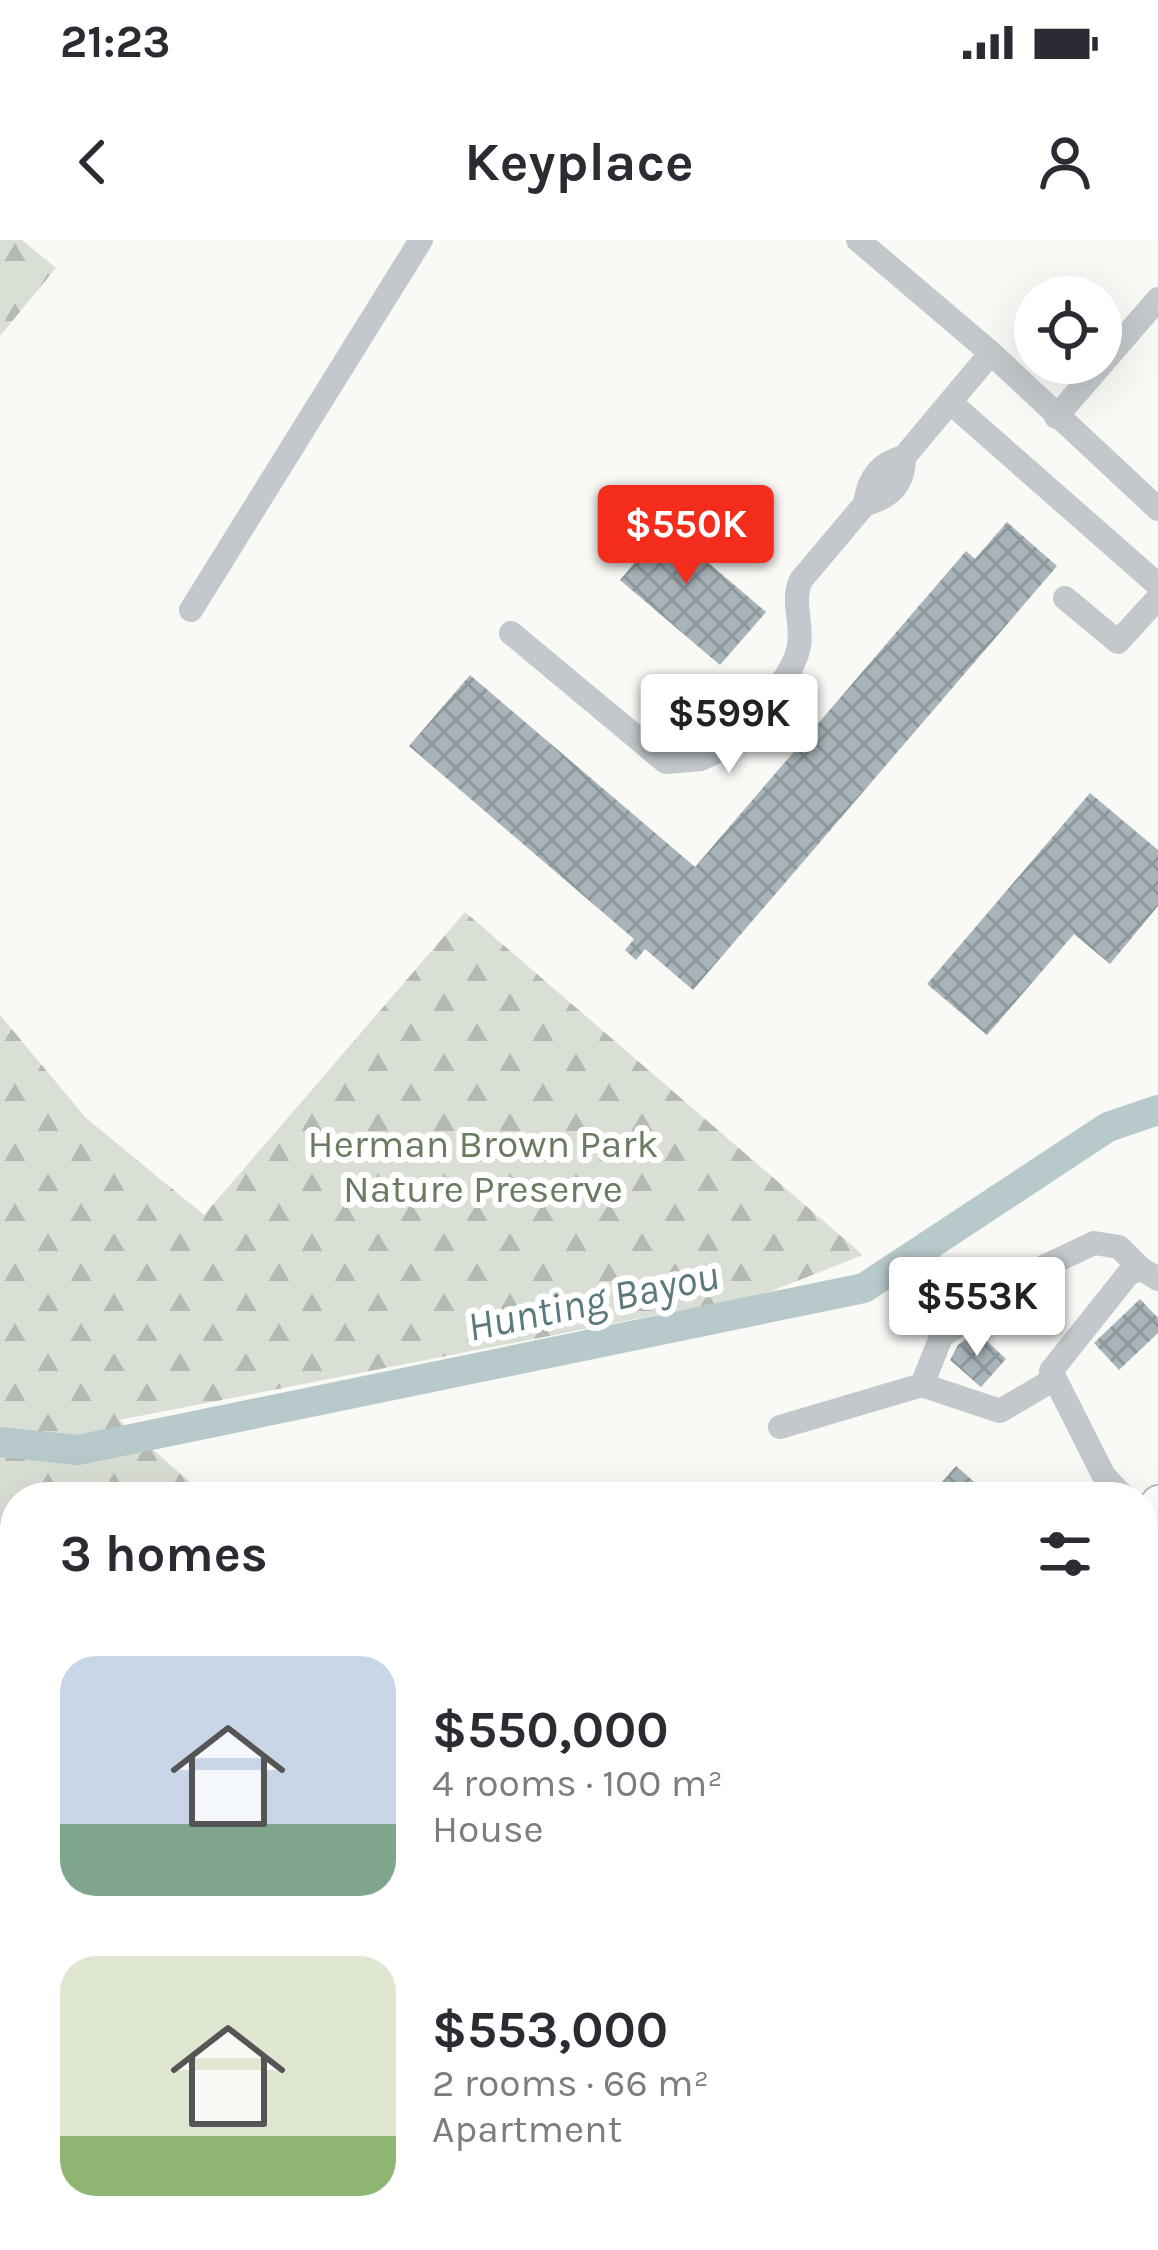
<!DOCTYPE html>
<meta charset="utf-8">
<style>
:root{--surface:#fff;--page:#f2f2f3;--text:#2b2b33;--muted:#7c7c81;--accent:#f42c1b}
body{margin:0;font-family:Karla,sans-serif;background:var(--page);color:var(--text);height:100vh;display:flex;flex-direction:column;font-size:45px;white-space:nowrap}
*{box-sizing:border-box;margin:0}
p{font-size:39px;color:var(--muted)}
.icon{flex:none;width:66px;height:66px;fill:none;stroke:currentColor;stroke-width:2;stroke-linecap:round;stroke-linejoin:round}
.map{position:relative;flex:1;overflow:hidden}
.sheet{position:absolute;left:0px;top:1242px;width:1158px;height:768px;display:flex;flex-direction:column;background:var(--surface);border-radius:48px 48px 0 0;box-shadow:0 12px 48px #0002}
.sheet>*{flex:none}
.fabs{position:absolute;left:1014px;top:36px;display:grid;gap:24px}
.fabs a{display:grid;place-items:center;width:108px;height:108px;border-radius:50%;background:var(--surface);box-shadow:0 12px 48px #0002;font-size:60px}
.price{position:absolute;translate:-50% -102px;padding:0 27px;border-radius:12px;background:#fff;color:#222;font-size:39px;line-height:78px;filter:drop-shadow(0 3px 6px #0008)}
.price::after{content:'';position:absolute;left:50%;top:72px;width:36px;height:27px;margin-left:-18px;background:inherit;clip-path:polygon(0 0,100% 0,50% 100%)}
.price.selected{background:var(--accent);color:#fff}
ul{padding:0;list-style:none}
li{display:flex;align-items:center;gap:36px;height:300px;padding:0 60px}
li span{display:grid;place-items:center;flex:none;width:336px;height:240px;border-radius:36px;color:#555}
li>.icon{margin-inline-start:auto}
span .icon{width:144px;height:144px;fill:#fffc;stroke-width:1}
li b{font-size:51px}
h2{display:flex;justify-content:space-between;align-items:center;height:144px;padding:0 60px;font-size:51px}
.status{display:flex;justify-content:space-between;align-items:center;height:84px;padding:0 60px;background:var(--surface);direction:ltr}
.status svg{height:33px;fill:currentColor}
header{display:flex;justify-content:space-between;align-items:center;height:156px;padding:0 60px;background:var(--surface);font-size:54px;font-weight:700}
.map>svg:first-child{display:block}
.forest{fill:url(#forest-firs)}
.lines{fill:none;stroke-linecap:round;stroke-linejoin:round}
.river{stroke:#b8c9cb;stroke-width:30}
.building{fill:url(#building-cross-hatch)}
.major-casing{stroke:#b5bcbf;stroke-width:34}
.minor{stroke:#c2c8cb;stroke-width:24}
.major{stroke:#fff;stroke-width:30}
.labels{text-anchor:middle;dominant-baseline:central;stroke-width:12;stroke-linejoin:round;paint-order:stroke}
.park-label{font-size:39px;fill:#6a7b61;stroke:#fff}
.water-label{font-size:42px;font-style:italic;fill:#5c7a7e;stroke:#fff}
</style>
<div class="status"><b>21:23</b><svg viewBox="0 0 49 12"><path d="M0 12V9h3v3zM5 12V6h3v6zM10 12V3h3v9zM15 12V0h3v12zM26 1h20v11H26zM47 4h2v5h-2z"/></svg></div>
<header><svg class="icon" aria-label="back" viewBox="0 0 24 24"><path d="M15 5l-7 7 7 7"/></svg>Keyplace<svg class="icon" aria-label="person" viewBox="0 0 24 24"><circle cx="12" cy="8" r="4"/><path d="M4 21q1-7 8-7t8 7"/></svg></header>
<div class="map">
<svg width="1158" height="2010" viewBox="0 0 1158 2010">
<defs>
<pattern id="forest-firs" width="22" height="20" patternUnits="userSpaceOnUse" patternTransform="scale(3)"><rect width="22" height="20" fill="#dadfd5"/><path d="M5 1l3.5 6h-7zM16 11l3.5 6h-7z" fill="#b4bab2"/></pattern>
<pattern id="building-cross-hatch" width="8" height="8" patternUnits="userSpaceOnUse" patternTransform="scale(3)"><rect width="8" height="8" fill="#a8b4b9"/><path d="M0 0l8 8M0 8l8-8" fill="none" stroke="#8c979c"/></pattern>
</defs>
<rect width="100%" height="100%" fill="#f9f9f6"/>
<g class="forest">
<polygon points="0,0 22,0 56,28 0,96"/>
<polygon points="465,672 863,1015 764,1054 119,1180 207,1257 15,1257 15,1995 115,1995 109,2010 0,2010 0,775 86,878 204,975"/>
</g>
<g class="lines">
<polyline class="river" points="0,1202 78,1210 864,1048 1108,887 1158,870"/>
</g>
<g class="building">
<polygon points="624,251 766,372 720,425 620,340 651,304 609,268"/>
<polygon points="1007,282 1057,326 693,750 645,709 636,720 625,710 634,699 409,506 470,435 695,627 966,311 975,319"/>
<polygon points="1090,553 1158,610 1158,666 1110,724 1074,694 987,795 927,744"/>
<polygon points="1140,1059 1158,1078 1158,1093 1119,1130 1094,1103"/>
<polygon points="977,1092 1006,1119 981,1147 950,1120 958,1105"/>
<polygon points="956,1226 980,1247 971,1257 929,1257"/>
</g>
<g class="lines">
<defs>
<g id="major">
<polyline points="1143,1278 1158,1261"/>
<polyline points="1143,1338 1158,1321"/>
<polyline points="639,2010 646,1995"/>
<polyline points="684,2010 690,1995"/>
</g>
</defs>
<use href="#major" class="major-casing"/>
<g class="minor">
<polyline points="858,0 991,113 1158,269"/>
<polyline points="951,163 1158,345"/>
<polyline points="1056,177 1158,59"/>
<path d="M904 217C904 244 890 258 865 264 868 240 879 223 904 217L991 113"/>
<polyline points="1065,358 1118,402 1158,358"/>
<polyline points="191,370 421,0"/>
<path d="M511 393 666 522 701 519 718 511C744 484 792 444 799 406 803 383 791 361 801 340L865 264"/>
<polyline points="922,1145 1000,1171 1051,1141"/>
<polyline points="780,1187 922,1145 941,1097 1039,1029 1094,1003 1119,1007 1141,1029"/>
<polyline points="1124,1257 1104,1236 1051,1131 1129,1033 1141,1029 1158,1039"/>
<polyline points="1143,1779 1158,1775"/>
<polyline points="813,1995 830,2010"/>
</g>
<use href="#major" class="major"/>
</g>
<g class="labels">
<g class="park-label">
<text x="483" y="904">Herman Brown Park<tspan x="483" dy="45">Nature Preserve</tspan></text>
</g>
<g class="water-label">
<text transform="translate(593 1061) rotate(-12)">Hunting Bayou</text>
</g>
</g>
</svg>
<div class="fabs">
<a><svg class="icon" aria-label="locate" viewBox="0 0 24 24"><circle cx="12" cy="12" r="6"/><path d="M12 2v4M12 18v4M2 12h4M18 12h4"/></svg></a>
</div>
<b class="price selected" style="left:686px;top:347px">$550K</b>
<b class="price" style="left:729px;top:536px">$599K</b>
<b class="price" style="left:977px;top:1119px">$553K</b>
<section class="sheet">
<h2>3 homes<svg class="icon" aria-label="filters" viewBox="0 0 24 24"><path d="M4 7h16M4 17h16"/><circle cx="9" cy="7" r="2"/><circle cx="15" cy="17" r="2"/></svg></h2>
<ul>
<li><span style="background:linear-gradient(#c9d6e8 70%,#7fa58c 0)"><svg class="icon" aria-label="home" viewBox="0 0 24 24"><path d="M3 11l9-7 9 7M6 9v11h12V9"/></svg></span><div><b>$550,000</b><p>4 rooms · 100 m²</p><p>House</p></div></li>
<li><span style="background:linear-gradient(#dfe7d0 75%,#8fb573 0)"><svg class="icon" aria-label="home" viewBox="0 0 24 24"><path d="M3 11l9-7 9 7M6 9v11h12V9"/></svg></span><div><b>$553,000</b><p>2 rooms · 66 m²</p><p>Apartment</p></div></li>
</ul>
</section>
</div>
